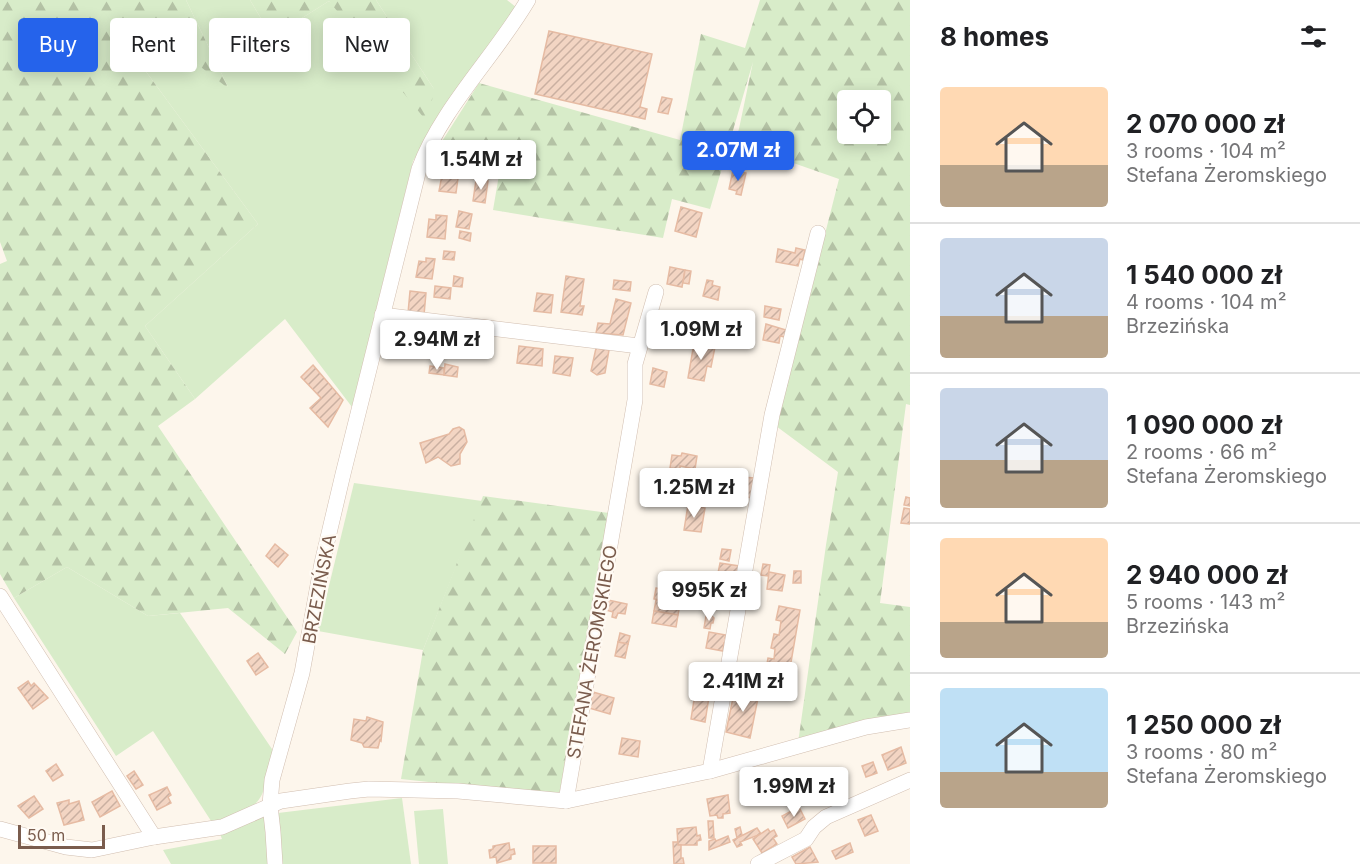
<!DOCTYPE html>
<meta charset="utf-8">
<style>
:root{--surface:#fff;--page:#f6f6f6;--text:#202124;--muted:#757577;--line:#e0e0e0;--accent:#2563eb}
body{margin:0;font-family:Inter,sans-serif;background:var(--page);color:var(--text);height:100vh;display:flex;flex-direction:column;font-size:22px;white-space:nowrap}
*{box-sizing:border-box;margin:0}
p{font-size:20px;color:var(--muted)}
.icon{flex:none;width:33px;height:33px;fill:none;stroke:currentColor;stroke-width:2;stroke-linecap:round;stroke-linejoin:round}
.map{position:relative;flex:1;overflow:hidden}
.details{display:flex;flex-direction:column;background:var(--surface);width:450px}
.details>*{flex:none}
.banner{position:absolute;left:18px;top:18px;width:570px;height:54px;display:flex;gap:12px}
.controls{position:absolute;left:837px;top:90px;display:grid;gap:12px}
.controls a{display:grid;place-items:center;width:54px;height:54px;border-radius:6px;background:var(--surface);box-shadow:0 3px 15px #0003;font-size:30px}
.scale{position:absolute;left:18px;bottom:15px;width:87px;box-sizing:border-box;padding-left:6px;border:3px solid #7a5c4d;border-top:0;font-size:16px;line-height:21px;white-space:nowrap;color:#7a5c4d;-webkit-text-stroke:4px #fffaf3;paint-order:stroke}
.price{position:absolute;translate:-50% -51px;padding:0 14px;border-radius:6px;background:#fff;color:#222;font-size:20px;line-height:39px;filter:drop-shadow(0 2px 3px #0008)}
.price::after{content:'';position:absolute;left:50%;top:36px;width:18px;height:14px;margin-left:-9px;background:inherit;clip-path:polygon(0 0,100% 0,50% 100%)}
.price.active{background:var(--accent);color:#fff}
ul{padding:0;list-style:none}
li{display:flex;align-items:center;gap:18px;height:150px;padding:0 30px}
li+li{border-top:2px solid var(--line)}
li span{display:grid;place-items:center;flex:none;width:168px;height:120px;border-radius:6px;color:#555}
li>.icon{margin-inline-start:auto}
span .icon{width:72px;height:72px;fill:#fffc;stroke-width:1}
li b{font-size:26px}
h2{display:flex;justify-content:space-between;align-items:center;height:72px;padding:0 30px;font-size:26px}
.tag{padding:0 21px;border-radius:6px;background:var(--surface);box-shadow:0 3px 15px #0003;font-size:21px;line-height:54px}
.tag.active{background:var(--accent);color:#fff}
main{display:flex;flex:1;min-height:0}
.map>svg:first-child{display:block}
.grass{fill:#d8ecc9}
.forest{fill:url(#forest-firs);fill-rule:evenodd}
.building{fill:url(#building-hatch);stroke:#e6bba3;stroke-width:1.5}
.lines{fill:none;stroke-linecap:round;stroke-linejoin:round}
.minor-casing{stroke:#d1beb0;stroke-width:16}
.minor{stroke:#fff;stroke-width:15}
.labels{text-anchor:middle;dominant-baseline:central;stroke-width:4.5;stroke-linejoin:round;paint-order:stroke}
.street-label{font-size:18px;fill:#7a5c4d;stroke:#fffaf3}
</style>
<main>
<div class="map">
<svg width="910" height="864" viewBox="0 0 910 864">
<defs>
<pattern id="forest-firs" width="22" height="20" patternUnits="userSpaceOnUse" patternTransform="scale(1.5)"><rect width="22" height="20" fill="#d8ecc9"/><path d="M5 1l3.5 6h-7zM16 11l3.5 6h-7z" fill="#b4c2a5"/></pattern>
<pattern id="building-hatch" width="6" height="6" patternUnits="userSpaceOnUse" patternTransform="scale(1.5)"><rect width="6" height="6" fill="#f3d5c3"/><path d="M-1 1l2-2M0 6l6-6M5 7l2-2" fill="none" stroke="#cab0a1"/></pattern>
</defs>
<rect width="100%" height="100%" fill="#fdf6ec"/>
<g class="grass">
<polygon points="186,0 250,0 272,37 329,1 434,89 376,0 507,0 517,8 440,118 413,161 352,407 285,319 195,399 145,326 258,224 125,43 174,46 228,87"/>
<polygon points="354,483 482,501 423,650 318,631"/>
<path d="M67 567 148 616 180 613 274 752C262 802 264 808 213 824L153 731 116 756 14 598Z"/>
<polygon points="402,798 411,864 279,864 278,813"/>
<polygon points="443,809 448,864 419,864 414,811"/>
<polygon points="266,815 270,864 171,864 163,850 222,839 220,834"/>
</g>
<g class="forest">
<polygon points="0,0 186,0 229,89 174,46 125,43 258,224 145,326 195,399 158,426 297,632 285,654 228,608 148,616 67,567 14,598 0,574 0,264 7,261 0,242"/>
<polygon points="250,0 376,0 434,89 428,123 329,1 272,37"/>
<path d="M760 0H910V405L906 404 880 603 910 607V717L798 743 826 545 838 472 776 426 839 179 736 143 753 62 710 209 672 199 663 238 493 210 500 169 432 157 479 83 680 140 701 34 745 48ZM848 100H880V134H848Z"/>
<polygon points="483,496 609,513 559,796 401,779 423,650"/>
</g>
<g class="building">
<polygon points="549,31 652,54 640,107 647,109 645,119 535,94"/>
<polygon points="662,97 672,99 668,114 658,112"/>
<polygon points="449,170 459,171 456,193 439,191 442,175 448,176"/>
<polygon points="733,170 746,173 741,195 736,194 737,191 729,189"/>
<polygon points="476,180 488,181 485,203 473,201"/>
<polygon points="681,207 702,213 696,237 675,231"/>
<polygon points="459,211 472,214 469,229 456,227"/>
<polygon points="436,215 447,216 445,239 427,237 429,219 436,220"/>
<polygon points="460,231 471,233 470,241 459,238"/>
<polygon points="796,248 805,250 803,260 800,259 798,266 776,262 778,249 795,253"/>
<polygon points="444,251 455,252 454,260 443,259"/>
<polygon points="426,258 435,259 432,279 416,277 419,261 426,262"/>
<polygon points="670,267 685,270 682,287 667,284"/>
<polygon points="685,270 691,271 689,284 683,283"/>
<polygon points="454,276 463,278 462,287 453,286"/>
<polygon points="566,276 584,279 580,306 584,306 582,315 561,312"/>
<polygon points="614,280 631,282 630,291 613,289"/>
<polygon points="707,280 713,281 712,285 720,287 718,300 703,296"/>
<polygon points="435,286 451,288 450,299 434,297"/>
<polygon points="410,291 426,293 424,315 408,313"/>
<polygon points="537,293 553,295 551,313 534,311"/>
<polygon points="616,299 631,303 623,335 596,333 598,323 610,324"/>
<polygon points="765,306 781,309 779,320 764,317"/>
<polygon points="654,324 668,326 666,338 652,336"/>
<polygon points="766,324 786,330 785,337 780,336 779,343 763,340"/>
<polygon points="433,335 444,337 442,349 432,348"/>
<polygon points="694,343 715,347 711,367 707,366 704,381 688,378"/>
<polygon points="519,346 543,349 542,366 517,363"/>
<polygon points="596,348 609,350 605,373 597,375 591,371"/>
<polygon points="555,356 573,358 570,376 553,373"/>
<polygon points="445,364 458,367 457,377 444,375"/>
<polygon points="313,365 343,400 328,427 310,408 321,398 301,377"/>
<polygon points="430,366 444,368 444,375 429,373"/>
<polygon points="653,368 667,372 664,387 650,384"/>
<polygon points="459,427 464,430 467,442 460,454 460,464 451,466 438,457 426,463 420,443 449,434 453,429"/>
<polygon points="682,453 697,456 695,469 680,466 680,469 670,468 672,455 681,456"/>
<polygon points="739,477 755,478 752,498 736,495"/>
<polygon points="906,497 910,498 910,506 904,505"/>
<polygon points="688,505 705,508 701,532 684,530"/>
<polygon points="904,508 910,509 910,524 901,523"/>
<polygon points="275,544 288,555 278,567 266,556"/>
<polygon points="722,549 731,550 729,561 720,559"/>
<polygon points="720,563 739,566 737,580 732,579 732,575 718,573"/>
<polygon points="763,564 770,565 768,576 761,575"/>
<polygon points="794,571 801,571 801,583 793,583"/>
<polygon points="769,572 785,575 782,591 767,589"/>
<polygon points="656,588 680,592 678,603 654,599"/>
<polygon points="608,600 627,604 625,614 618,613 616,618 612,617 613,612 606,610"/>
<polygon points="656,600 680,604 678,615 654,611"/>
<polygon points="779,606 800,610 786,691 770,688 772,676 765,675 768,658 774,659 775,649 771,648 774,634 779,635 781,621 776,620"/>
<polygon points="654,611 678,615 676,627 652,623"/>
<polygon points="711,615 714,618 713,623 711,623 710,629 704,628 706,616 710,617"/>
<polygon points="709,632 726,635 725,638 729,639 727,644 724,643 723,651 706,648"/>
<polygon points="620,633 630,636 628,644 618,642"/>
<polygon points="618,642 628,644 625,658 615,656"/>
<polygon points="258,653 268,667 256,675 247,661"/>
<polygon points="28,681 31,686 34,683 48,698 33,709 18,688"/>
<polygon points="697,681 711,684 705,722 691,719"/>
<polygon points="735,688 759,693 750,738 726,732"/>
<polygon points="593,692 614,698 610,714 589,708"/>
<polygon points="367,717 383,722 381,741 380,740 378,748 364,747 362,743 351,740 354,719 366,721"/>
<polygon points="622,738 640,741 638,757 619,754"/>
<polygon points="901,747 906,763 888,770 882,755"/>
<polygon points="873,762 877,773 866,777 862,766"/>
<polygon points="56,764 63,775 53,781 46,771"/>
<polygon points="134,771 143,785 136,789 127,776"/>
<polygon points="830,778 832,784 835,783 839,792 821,799 815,784"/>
<polygon points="800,784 803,784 805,789 803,790 808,799 801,802 794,787"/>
<polygon points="167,787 171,795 168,797 171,803 157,810 149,795"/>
<polygon points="112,791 120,806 100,817 92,802"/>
<polygon points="728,795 730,813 723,814 723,818 718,818 717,815 710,816 707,799"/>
<polygon points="34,796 43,809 29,818 18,806"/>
<polygon points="69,800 69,804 79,801 84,820 64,825 57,803"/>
<polygon points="799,807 805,819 788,828 782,816"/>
<polygon points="871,815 878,831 865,836 858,820"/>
<polygon points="708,821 713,821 714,838 709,838"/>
<polygon points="696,827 697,836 700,835 701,840 697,841 697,845 678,845 677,829"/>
<polygon points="740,827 742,835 737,838 735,829"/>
<polygon points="757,828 761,834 740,842 742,845 737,847 733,840"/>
<polygon points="768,829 770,832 774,830 777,836 773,838 777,844 762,853 753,839"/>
<polygon points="728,836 730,842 709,850 709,841 715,839 716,841"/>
<polygon points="673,842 678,842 678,845 681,845 681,858 683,858 684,864 674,864"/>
<polygon points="509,843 510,850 514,849 515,854 511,855 511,859 497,863 496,857 490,858 489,850 493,849 493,846"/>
<polygon points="850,843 853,852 836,859 832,851"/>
<rect x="533" y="846" width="23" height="17"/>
<polygon points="810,847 818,862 796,864 792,857"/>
</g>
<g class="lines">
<defs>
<g id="minor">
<polyline points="382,315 639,346"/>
<polyline points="0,596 154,837"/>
<polyline points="710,771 772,415 818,233"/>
<polyline points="566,801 635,400 635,364 656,292"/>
<polyline points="0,829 66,847 92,850 154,837 222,827 281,801 350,791 369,789 458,791 566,801 710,771 866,727 910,720"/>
<path d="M275 864 273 832 270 805 272 780 302 673 322 563 343 474 419 169C441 109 495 56 528 0"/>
<polyline points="758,864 806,839 814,827 826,817 910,780"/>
</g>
</defs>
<use href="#minor" class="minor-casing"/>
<use href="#minor" class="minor"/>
</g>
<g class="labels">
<g class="street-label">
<text transform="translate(319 589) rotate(-79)">BRZEZIŃSKA</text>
<text transform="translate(592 652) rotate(-80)">STEFANA ŻEROMSKIEGO</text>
</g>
</g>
</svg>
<div class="controls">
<a><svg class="icon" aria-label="locate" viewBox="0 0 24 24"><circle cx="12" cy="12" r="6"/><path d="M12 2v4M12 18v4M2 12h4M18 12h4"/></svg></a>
</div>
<div class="scale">50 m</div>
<b class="price active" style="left:738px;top:182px">2.07M zł</b>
<b class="price" style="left:481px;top:191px">1.54M zł</b>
<b class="price" style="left:701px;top:361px">1.09M zł</b>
<b class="price" style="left:437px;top:371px">2.94M zł</b>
<b class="price" style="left:694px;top:519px">1.25M zł</b>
<b class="price" style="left:709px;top:622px">995K zł</b>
<b class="price" style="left:743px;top:713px">2.41M zł</b>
<b class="price" style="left:794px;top:818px">1.99M zł</b>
<div class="banner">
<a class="tag active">Buy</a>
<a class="tag">Rent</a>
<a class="tag">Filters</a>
<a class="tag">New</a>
</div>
</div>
<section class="details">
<h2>8 homes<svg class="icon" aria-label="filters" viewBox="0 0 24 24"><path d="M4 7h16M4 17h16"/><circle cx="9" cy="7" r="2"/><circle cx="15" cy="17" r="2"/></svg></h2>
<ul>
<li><span style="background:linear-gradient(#ffd9b3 65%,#b9a48a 0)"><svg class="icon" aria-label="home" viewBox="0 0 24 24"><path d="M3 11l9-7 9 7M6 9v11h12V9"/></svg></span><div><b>2 070 000 zł</b><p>3 rooms · 104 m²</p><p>Stefana Żeromskiego</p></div></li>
<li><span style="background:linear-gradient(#c9d6e8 65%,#b9a48a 0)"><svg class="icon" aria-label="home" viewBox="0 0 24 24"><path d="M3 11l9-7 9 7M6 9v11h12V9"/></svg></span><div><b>1 540 000 zł</b><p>4 rooms · 104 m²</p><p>Brzezińska</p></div></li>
<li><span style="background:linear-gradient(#c9d6e8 60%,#b9a48a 0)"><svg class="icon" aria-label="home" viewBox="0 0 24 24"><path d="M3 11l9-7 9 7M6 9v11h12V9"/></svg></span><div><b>1 090 000 zł</b><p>2 rooms · 66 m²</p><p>Stefana Żeromskiego</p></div></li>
<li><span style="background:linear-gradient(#ffd9b3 70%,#b9a48a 0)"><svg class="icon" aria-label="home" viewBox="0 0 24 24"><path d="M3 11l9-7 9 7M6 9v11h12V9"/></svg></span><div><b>2 940 000 zł</b><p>5 rooms · 143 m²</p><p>Brzezińska</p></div></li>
<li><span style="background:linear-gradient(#bfe0f5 70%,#b9a48a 0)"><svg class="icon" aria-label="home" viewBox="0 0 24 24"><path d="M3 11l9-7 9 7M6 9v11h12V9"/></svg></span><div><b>1 250 000 zł</b><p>3 rooms · 80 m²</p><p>Stefana Żeromskiego</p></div></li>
</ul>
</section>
</main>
